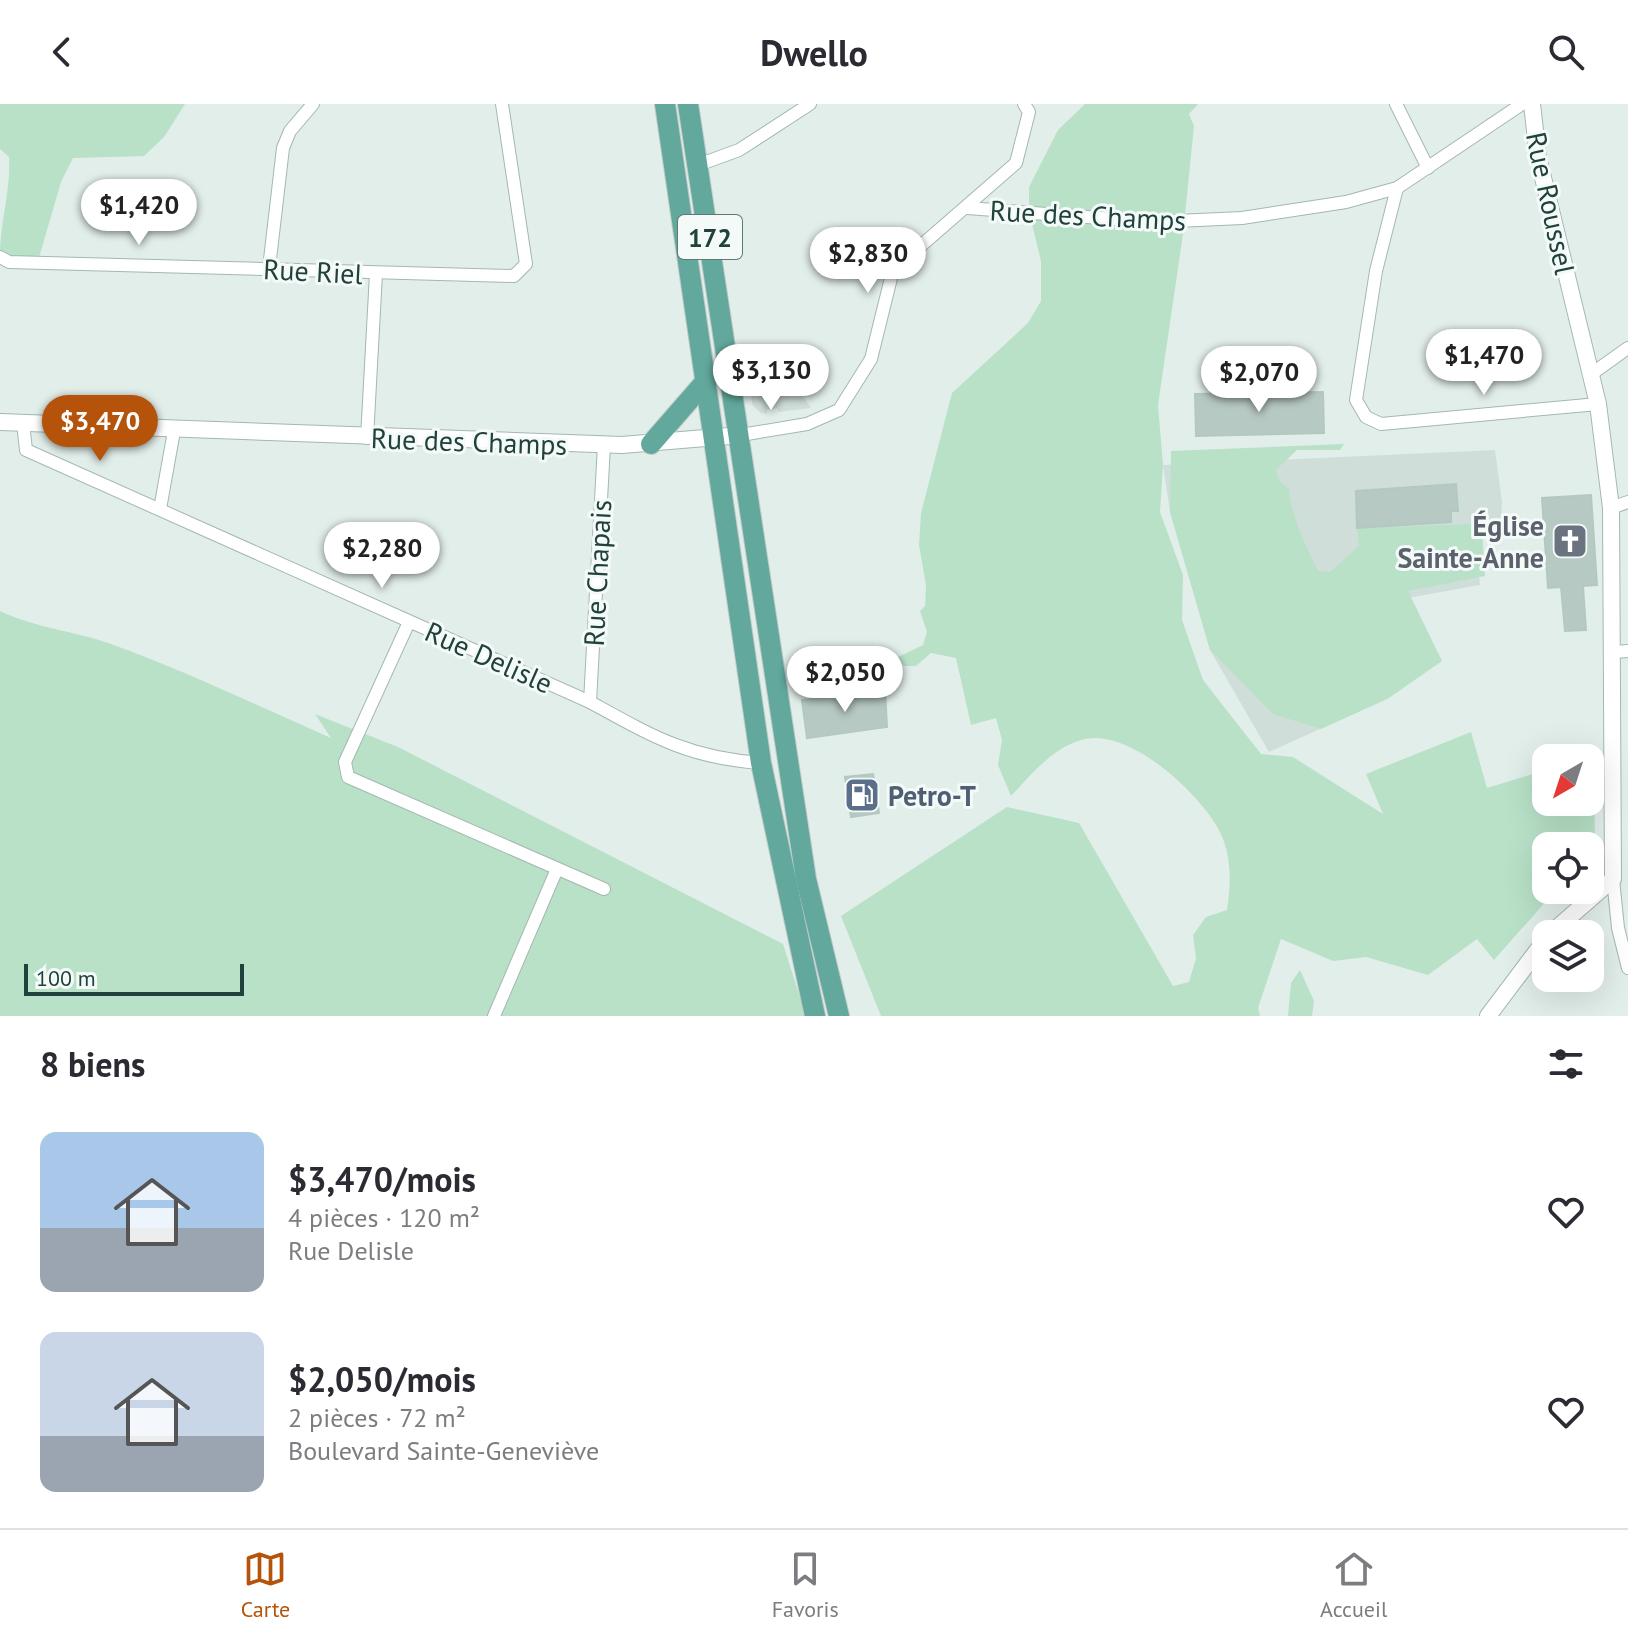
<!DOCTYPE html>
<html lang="fr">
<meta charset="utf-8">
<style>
:root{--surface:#fff;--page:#f7f7f7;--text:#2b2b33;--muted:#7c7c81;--line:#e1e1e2;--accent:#b45309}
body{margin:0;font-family:"PT Sans",sans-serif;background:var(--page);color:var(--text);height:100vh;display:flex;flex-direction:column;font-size:30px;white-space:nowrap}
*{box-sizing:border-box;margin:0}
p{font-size:26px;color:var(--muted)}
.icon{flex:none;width:44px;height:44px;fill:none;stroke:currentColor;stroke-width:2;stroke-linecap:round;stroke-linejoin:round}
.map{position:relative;height:912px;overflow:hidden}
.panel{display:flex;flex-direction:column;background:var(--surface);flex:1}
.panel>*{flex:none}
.needle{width:52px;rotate:219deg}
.tools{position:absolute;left:1532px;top:640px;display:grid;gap:16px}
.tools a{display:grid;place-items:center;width:72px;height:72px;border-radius:16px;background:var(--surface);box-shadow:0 8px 32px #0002;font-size:40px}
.scale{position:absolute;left:24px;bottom:20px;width:220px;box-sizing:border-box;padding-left:8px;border:4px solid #20413c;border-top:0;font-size:22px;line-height:28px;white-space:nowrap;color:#20413c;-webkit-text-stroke:6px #f4faf7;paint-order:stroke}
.price{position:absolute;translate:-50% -68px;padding:0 18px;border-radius:28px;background:#fff;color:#222;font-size:26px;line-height:52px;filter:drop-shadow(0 2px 4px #0008)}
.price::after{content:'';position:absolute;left:50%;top:48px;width:24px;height:18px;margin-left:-12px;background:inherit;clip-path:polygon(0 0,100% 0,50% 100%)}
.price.active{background:var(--accent);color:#fff}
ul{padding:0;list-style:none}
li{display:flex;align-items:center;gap:24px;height:200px;padding:0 40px}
li span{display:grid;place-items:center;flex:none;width:224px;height:160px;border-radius:16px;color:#555}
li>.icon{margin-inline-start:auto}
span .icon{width:96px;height:96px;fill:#fffc;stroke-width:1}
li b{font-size:34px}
h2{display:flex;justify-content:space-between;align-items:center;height:96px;padding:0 40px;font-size:34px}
header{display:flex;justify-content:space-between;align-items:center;height:104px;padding:0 40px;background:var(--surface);font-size:36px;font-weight:800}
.menu{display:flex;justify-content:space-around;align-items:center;height:112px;border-top:2px solid var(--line);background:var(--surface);font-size:22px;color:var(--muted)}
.menu a{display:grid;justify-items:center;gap:4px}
.menu .active{color:var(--accent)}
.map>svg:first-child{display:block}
.built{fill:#d0ded9}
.green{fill:#b9e1c8}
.building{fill:#b7c9c3;stroke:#b4c8c2;stroke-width:2}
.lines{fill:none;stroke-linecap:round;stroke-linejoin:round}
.minor-casing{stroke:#a4b7b2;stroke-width:14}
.tertiary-casing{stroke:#a4b7b2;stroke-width:18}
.primary-casing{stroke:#c1cac8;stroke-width:22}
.minor{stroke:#fff;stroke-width:12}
.tertiary{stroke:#fff;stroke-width:16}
.primary{stroke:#62a89d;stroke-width:20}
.labels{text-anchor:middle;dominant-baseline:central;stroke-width:6;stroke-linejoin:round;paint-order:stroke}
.shield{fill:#f4faf7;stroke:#607874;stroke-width:2}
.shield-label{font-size:26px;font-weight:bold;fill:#20413c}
.street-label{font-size:28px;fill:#20413c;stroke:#f4faf7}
.worship-label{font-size:28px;font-weight:bold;fill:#5b616d;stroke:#f4faf7;text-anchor:end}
.service-label{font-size:28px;font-weight:bold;fill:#4e5e75;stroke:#f4faf7;text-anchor:start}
</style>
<header><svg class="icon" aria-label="back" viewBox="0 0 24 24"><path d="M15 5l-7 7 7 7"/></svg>Dwello<svg class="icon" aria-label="search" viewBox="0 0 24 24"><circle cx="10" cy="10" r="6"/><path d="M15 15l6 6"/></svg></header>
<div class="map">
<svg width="1628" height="912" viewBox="0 0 1628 912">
<rect width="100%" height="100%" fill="#e2eeea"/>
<g class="built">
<polygon points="767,240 811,304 778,308 777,304 767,306 767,310 761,309 753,302 742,252"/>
<polygon points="1495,346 1502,398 1500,429 1475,429 1480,481 1352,504 1389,594 1269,648 1210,546 1170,408 1163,361"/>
</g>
<g class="green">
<path d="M0 0H185L164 33 144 52 73 54 61 78 38 157 0 151C0 117 11 87 9 53L0 45Z"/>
<path d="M1085 0H1198L1189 10 1194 22 1183 130 1158 301 1163 361 1160 408 1183 471 1182 516 1203 576 1261 650 1293 653 1383 710 1366 670 1471 628 1487 684 1546 666V698H1590V654H1584L1594 651 1595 743 1590 748V742H1546V786H1556L1494 856 1477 835 1428 871 1366 853 1333 857 1281 835 1258 904 1260 912H881L841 812 1007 703 1079 719 1173 882 1189 878 1196 854 1193 831 1206 813 1227 806C1231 780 1232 753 1220 728 1201 690 1127 621 1081 636 1051 645 1031 671 1011 692L998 661 1002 636 996 614 971 621 956 554 931 549 916 562H904L896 554 923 541 927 528 920 507 925 502 926 481 919 441 921 409 952 289 1028 219 1041 197V157L1029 108V83L1058 26Z"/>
<path d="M1344 340 1340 346H1297L1276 366 1279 377 1289 385C1290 410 1307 444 1318 467L1330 468 1359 442 1357 424 1506 419V424L1482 426 1485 472 1408 487 1442 557 1389 594 1321 625 1273 610 1210 546 1170 408 1171 347Z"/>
<path d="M0 507C35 524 75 527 111 540 186 567 258 602 331 634L315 610 398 643 783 840 806 912H0Z"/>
<polygon points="1300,866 1314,897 1312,912 1288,912 1291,879"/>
</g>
<g class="building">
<polygon points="768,259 782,281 766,292 751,270"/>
<polygon points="1323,288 1324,329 1196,332 1195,290"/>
<polygon points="1456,380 1458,407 1451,407 1451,418 1357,424 1356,387"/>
<polygon points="1591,391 1597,481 1583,482 1586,526 1565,527 1561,483 1548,484 1542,394"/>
<polygon points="885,586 887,623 807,634 802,596"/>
<polygon points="873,670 879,709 851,713 845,673"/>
</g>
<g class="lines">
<defs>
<g id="minor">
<polyline points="1396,0 1428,64"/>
<polyline points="698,61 739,46 810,0"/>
<polyline points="1397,84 1376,167 1356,296 1366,313 1381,320 1598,300"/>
<polyline points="967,104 1155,118 1242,114 1346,98 1397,84 1522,0"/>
<polyline points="0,153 9,158 514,172 526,160 502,0"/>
<polyline points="269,164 283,44 290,27 313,0"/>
<polyline points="1590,271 1628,244"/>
<path d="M23 319 26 346 590 598C652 632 688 654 761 659"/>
<polyline points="741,331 807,320 839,306 871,255 893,166 1016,59 1029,8 1024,0"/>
<polyline points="367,334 376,170"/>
<polyline points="1611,404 1628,398"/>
<polyline points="160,405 174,327"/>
<polyline points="409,518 345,658 348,673 604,785"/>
<polyline points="1614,548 1628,547"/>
<polyline points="590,598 604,341"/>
<polyline points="1613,775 1618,824 1628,864"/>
<polyline points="494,912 557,765"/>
</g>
<g id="tertiary">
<polyline points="1532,0 1538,53 1598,300 1611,404 1613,775 1550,830"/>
<polyline points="0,318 622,341 741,331"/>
<polyline points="1488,912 1546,835"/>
</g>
<g id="primary">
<polyline points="665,0 761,659 815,912"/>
<polyline points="688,0 806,775 839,912"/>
<polyline points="651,340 705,278"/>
</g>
</defs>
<use href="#minor" class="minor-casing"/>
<use href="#tertiary" class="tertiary-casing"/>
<use href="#primary" class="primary-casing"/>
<use href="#minor" class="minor"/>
<use href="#tertiary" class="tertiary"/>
<use href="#primary" class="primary"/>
</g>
<defs>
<symbol id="church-square" viewBox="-11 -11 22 22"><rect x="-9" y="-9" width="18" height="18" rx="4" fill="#6b7280" stroke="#f4faf7"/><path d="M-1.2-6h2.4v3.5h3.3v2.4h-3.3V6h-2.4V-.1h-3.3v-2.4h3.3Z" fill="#fff"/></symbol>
<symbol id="fuel-square" viewBox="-11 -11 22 22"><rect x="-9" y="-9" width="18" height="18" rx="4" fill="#5c6f8a" stroke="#f4faf7"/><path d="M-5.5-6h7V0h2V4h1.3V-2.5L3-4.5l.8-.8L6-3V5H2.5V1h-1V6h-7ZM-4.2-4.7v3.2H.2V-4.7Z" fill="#fff"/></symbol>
</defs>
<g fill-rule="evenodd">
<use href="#church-square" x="1550" y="417" width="40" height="40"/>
<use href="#fuel-square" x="842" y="671" width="40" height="40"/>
</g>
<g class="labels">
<rect class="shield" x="678" y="111" width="64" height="44" rx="6"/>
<g class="shield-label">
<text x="710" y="133">172</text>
</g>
<g class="street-label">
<text transform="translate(1551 99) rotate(78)">Rue Roussel</text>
<text transform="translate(1088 111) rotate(3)">Rue des Champs</text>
<text transform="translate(313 167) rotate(3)">Rue Riel</text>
<text transform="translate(469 337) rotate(2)">Rue des Champs</text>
<text transform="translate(597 469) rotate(-87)">Rue Chapais</text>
<text transform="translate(489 553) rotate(24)">Rue Delisle</text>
</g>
<g class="worship-label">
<text x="1544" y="421">Église<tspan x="1544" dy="32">Sainte-Anne</tspan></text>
</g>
<g class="service-label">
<text x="888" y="691">Petro-T</text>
</g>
</g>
</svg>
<div class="tools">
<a><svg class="needle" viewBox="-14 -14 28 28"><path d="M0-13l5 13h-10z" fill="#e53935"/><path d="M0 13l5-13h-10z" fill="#7c7c81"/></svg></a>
<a><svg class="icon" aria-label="locate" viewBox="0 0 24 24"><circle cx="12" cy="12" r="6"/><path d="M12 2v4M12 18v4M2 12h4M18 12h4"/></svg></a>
<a><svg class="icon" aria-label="layers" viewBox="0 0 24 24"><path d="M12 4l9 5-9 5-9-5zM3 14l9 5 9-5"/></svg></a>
</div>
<div class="scale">100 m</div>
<b class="price" style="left:139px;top:143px">$1,420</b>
<b class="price" style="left:868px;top:191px">$2,830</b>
<b class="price" style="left:1484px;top:293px">$1,470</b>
<b class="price" style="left:771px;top:308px">$3,130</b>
<b class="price" style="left:1259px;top:310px">$2,070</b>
<b class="price active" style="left:100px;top:359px">$3,470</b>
<b class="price" style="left:382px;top:486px">$2,280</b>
<b class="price" style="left:845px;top:610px">$2,050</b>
</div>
<section class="panel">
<h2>8 biens<svg class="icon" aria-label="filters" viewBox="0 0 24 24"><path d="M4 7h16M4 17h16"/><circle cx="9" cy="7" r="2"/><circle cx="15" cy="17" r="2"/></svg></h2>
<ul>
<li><span style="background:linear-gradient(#a9c7e8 60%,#9aa5b1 0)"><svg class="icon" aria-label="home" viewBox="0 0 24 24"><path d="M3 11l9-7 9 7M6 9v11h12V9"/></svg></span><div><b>$3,470/mois</b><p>4 pièces · 120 m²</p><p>Rue Delisle</p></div><svg class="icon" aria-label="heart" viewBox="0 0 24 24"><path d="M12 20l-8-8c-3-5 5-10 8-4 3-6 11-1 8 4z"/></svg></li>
<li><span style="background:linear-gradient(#c9d6e8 65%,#9aa5b1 0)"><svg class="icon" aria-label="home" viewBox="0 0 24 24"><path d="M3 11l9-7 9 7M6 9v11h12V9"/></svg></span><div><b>$2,050/mois</b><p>2 pièces · 72 m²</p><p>Boulevard Sainte-Geneviève</p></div><svg class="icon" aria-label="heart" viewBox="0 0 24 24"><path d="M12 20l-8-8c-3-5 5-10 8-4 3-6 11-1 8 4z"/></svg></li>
</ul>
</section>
<nav class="menu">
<a class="active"><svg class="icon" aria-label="map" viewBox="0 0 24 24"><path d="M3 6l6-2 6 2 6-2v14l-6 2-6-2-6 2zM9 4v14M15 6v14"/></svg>Carte</a>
<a><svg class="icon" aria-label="saved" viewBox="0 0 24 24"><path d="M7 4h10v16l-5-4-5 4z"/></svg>Favoris</a>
<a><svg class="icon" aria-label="home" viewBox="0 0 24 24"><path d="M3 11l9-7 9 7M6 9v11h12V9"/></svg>Accueil</a>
</nav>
